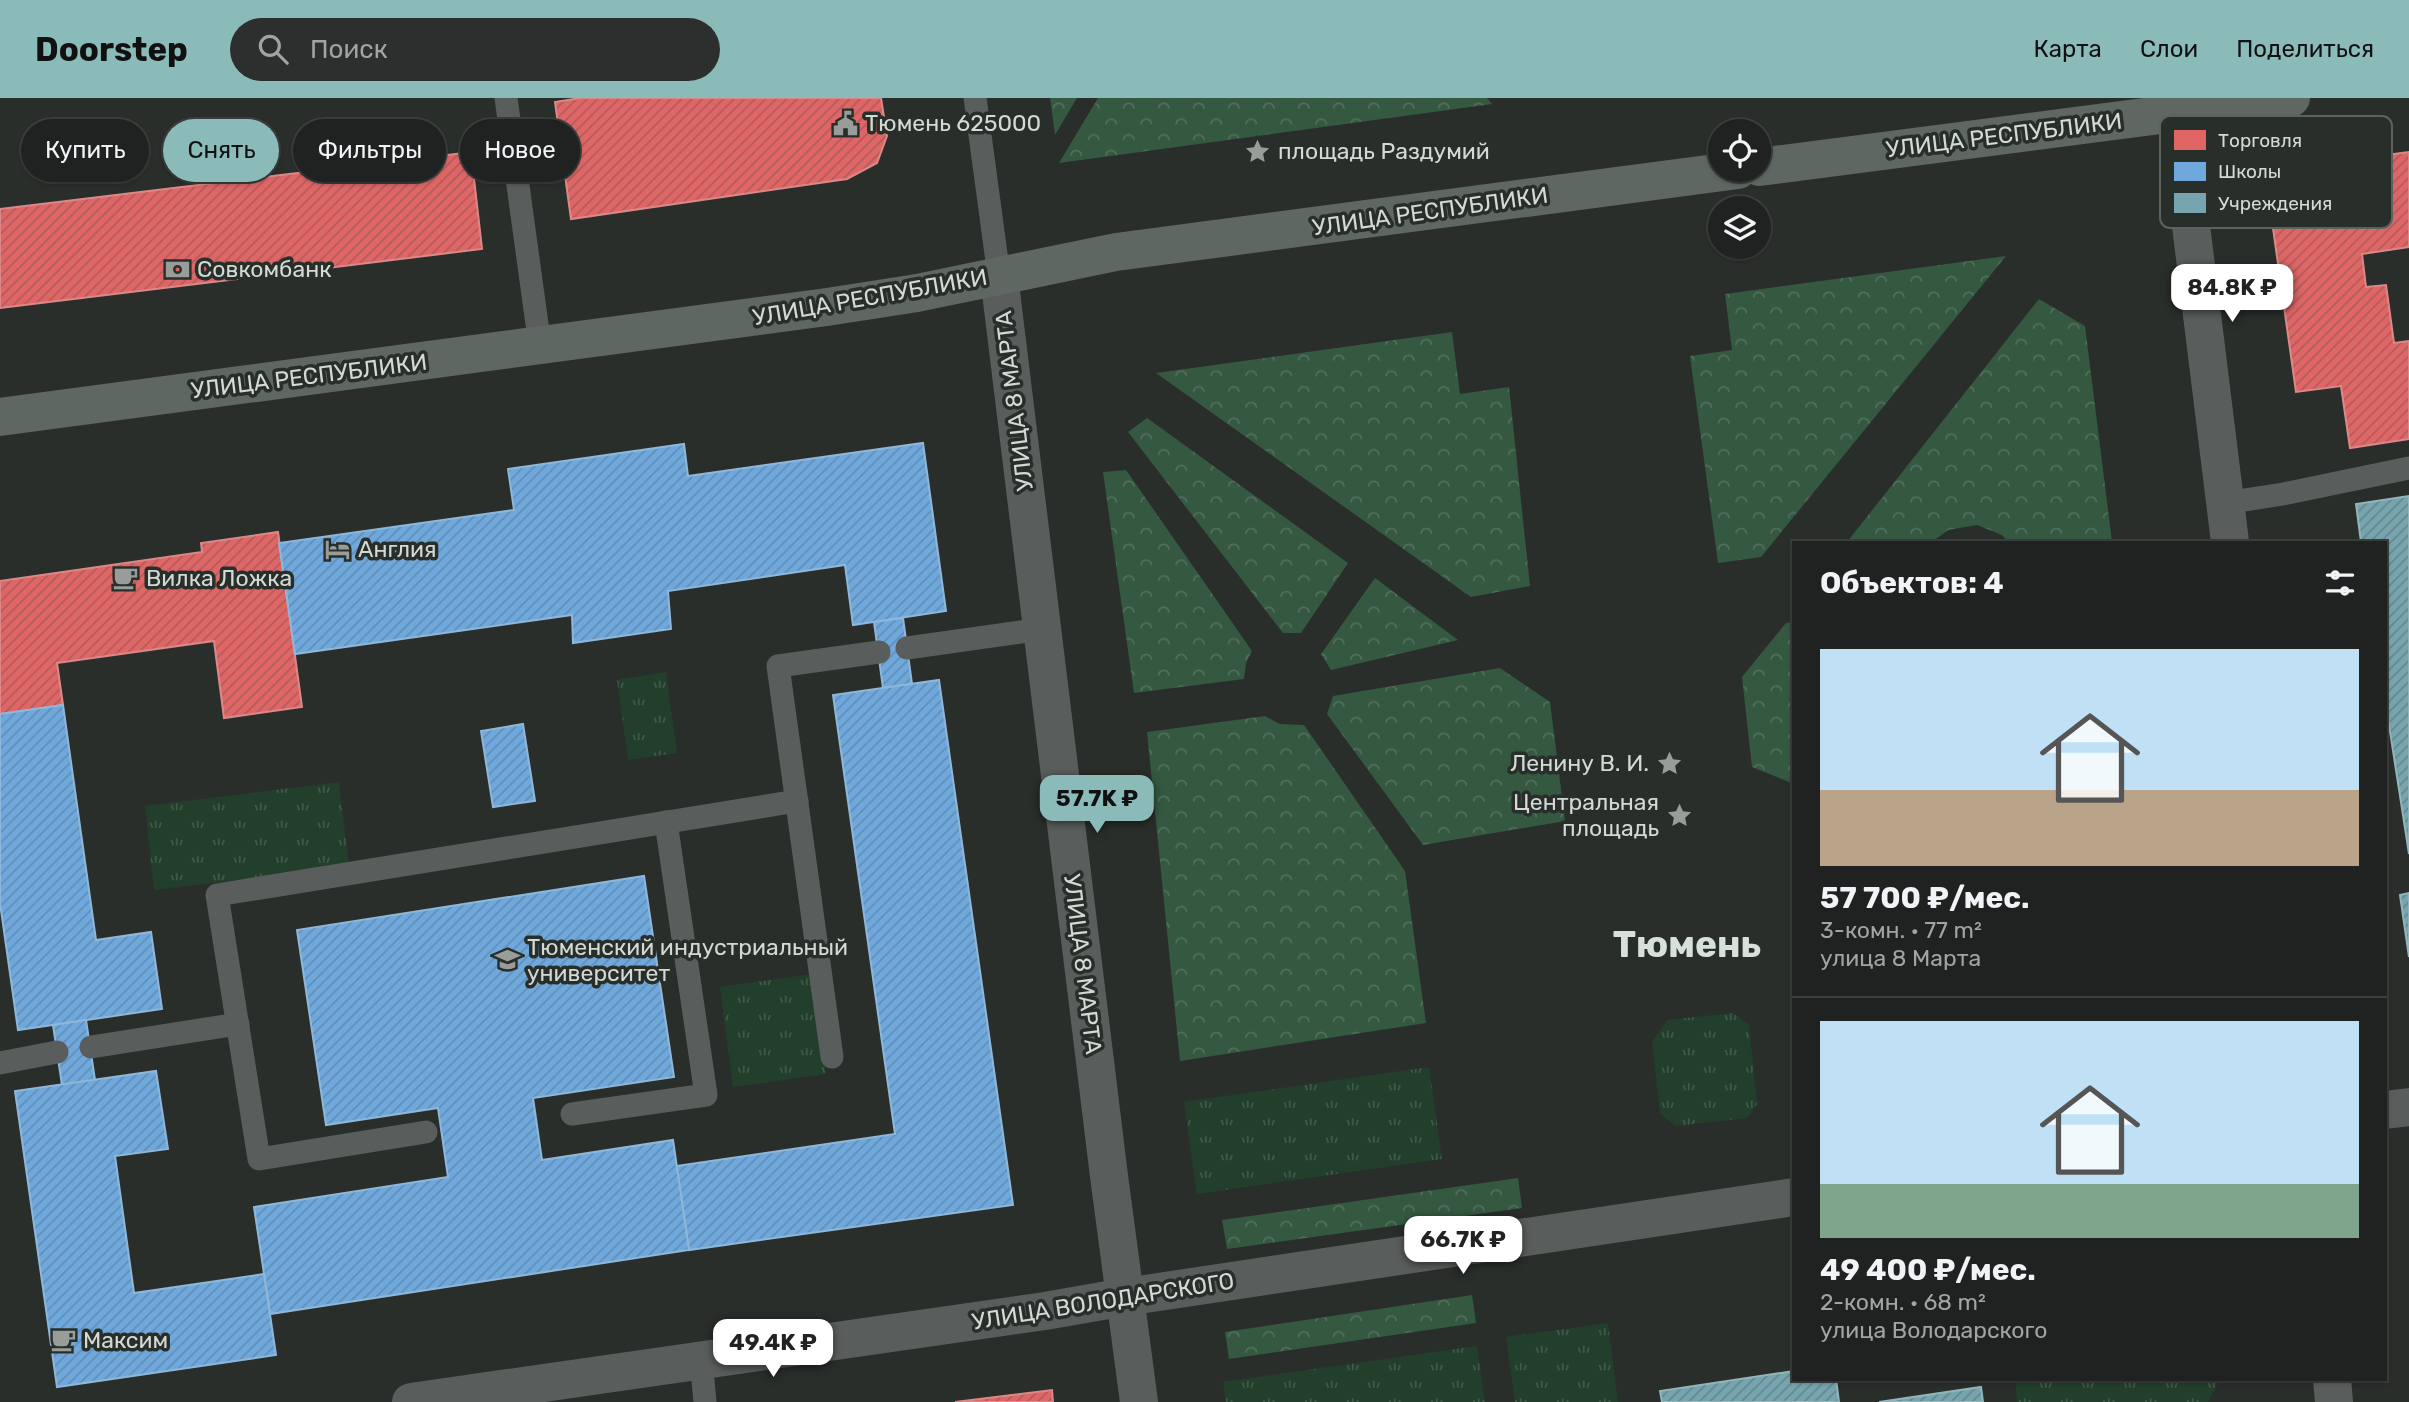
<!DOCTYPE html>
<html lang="ru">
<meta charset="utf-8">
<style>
:root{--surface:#1f2220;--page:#2c2f2d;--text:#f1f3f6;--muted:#a1a4a5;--line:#3c3f3e;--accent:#8bbbb9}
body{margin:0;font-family:Rubik,sans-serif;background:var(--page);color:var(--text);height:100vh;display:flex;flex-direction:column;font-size:26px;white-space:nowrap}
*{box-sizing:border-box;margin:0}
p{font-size:23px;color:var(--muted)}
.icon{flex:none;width:38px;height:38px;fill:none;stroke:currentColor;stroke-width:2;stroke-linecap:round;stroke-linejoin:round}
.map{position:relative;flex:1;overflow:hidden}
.panel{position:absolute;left:1792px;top:443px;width:595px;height:840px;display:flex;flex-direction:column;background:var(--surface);border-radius:0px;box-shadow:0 2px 5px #0004,0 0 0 2px var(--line)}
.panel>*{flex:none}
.banner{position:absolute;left:21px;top:21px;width:665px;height:63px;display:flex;gap:14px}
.buttons{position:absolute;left:1708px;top:21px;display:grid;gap:14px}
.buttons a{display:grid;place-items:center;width:63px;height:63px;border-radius:50%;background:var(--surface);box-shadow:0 2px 5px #0004,0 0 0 2px var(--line);font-size:35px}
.price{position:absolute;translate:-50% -60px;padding:0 16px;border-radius:14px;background:#fff;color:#222;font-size:23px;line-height:46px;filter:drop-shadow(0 2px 4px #0008)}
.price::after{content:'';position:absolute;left:50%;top:42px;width:21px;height:16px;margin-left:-10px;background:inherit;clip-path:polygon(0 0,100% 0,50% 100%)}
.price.active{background:var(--accent);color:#111}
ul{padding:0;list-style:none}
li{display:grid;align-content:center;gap:14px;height:371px;padding:0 28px}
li+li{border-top:2px solid var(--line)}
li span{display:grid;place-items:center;height:217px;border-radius:0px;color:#555}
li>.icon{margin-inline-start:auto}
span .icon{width:126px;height:126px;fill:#fffc;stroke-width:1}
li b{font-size:30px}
h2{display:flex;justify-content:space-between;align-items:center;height:84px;padding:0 28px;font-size:30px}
.pill{padding:0 24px;border-radius:32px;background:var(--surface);box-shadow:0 2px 5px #0004,0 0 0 2px var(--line);font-size:24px;line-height:63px}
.pill.active{background:var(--accent);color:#111}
header{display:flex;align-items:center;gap:42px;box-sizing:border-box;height:98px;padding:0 35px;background:var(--accent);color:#111}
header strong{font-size:33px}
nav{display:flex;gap:38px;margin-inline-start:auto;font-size:24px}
.search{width:490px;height:63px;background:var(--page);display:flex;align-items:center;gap:18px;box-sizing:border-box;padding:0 24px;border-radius:38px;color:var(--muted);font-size:26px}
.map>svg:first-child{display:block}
.grass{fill:url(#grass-tufts)}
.forest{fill:url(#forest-crowns)}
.shops{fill:url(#shops-hatch);stroke:#d88;stroke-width:2}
.schools{fill:url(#schools-hatch);stroke:#8eb7da;stroke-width:2}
.public{fill:url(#public-hatch);stroke:#92b5bb;stroke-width:2}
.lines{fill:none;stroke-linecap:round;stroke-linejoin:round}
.lane{stroke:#595d5b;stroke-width:23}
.street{stroke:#595d5b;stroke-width:38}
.primary{stroke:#5e6761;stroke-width:38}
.labels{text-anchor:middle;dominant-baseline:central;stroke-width:7;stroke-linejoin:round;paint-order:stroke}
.poi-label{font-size:23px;fill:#d5d9d6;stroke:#282f2a;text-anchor:start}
.street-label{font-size:23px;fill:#d5d9d6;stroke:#282f2a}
.town-label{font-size:37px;font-weight:bold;fill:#d7e0d9;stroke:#282f2a}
.key{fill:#282f2a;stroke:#5c625e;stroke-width:2}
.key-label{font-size:19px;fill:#d5d9d6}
</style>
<header>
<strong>Doorstep</strong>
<div class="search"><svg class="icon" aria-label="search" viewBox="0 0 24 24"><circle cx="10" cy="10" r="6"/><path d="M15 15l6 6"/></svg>Поиск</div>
<nav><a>Карта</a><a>Слои</a><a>Поделиться</a></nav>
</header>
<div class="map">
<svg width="2409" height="1304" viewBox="0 0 2409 1304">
<defs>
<pattern id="grass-tufts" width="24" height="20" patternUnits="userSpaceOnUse" patternTransform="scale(1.75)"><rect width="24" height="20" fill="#213f2b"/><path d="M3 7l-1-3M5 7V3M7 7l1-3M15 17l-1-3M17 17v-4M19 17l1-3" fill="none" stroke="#405a49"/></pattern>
<pattern id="forest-crowns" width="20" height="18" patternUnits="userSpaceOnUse" patternTransform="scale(1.75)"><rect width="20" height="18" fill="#355841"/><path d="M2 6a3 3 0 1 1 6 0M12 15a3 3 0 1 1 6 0" fill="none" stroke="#516f5c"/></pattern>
<pattern id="shops-hatch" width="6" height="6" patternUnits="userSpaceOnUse" patternTransform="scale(1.75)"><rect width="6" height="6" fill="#e06666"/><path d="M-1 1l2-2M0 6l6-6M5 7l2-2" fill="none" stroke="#b05b5b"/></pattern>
<pattern id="schools-hatch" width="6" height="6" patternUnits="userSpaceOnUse" patternTransform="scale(1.75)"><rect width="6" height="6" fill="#6fa8dc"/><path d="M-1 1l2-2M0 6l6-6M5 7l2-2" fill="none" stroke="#638eb5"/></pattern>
<pattern id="public-hatch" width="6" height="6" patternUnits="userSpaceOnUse" patternTransform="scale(1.75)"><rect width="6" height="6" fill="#76a5af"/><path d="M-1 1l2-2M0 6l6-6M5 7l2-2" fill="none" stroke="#66878e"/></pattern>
</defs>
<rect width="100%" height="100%" fill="#292e2b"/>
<g class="grass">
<polygon points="666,574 677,655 628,662 617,582"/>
<polygon points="339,684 349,769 154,792 145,708"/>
<polygon points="812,876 826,976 733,989 720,889"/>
<polygon points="1733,915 1749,927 1757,1006 1747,1020 1675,1028 1660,1015 1652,944 1667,922"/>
<polygon points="1429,969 1442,1061 1197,1096 1184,1004"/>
<polygon points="1608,1225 1618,1304 1515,1304 1506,1239"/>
<polygon points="1477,1248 1485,1304 1226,1304 1223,1284"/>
<polygon points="2015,1281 2220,1281 2208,1304 2017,1304"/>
</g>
<g class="forest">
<polygon points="1050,0 1077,0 1055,37"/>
<polygon points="1098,0 1487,0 1492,6 1059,65"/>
<polygon points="2006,158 1761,459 1718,465 1690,258 1732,252 1725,196"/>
<polygon points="2039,201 2085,228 2112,444 2008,444 2002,437 1977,427 1948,432 1932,444 1847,444"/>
<polygon points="1452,234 1460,296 1509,289 1530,488 1471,499 1156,275"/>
<polygon points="1147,320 1348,465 1301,535 1283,535 1128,334"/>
<polygon points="1126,372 1252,553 1246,565 1244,581 1134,595 1103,374"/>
<polygon points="1375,480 1458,542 1331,572 1321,556"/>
<polygon points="1794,524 1794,686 1752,669 1742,579 1786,525"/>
<polygon points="1500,570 1550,604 1565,723 1423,747 1327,616 1333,598"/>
<polygon points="1265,618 1280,626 1304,627 1405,773 1426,925 1180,963 1147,634"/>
<polygon points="1518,1080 1522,1110 1227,1151 1222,1122"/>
<polygon points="1472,1197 1476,1225 1229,1261 1225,1234"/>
</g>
<g class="shops">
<polygon points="580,0 881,0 887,38 877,65 847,81 571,121 555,4"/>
<polygon points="471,54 482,151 0,210 0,111"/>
<polygon points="2409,54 2409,149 2362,156 2366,189 2386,187 2394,245 2409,243 2409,341 2350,350 2341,288 2296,294 2265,73"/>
<polygon points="278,434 302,609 224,620 214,543 57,565 63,607 0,616 0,483 202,454 201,445"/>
<polygon points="1052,1292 1053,1304 955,1304"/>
</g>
<g class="schools">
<polygon points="923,345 946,513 853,527 845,467 668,493 671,531 573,545 572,517 295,556 279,445 514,412 508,371 684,346 688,378"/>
<polygon points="903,520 912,586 883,590 874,524"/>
<polygon points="939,582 1013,1107 689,1152 676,1068 895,1036 833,597"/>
<polygon points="63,607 96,842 151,834 162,911 18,932 0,805 0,616"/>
<polygon points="523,626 535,703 493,709 481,633"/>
<polygon points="644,778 674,979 533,1000 542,1062 673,1042 689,1152 270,1216 254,1109 448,1079 438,1010 326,1027 297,832"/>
<polygon points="86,922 95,982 62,987 53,927"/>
<polygon points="156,973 168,1051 115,1058 134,1195 264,1176 276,1257 57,1289 15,993"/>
</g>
<g class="public">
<polygon points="2409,398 2409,756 2385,601 2385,444 2361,444 2356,406"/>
<polygon points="2409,795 2409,859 2400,797"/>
<polygon points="1794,1273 1794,1281 1836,1281 1839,1304 1662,1304 1660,1293"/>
<polygon points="1981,1289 1983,1304 1879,1304"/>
</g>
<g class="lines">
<g class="lane">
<polyline points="506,0 540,248"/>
<polyline points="975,0 999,178"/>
<polyline points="2225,405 2283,396 2409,370"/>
<polyline points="907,550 1042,531"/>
<polyline points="91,949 238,926"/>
<polyline points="832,959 778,568 879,554"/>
<polyline points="0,965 57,954"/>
<polyline points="572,1016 706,997 666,724"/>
<polyline points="426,1034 259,1061 217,797 797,703"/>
<polyline points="701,1261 705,1304"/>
</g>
<g class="street">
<polyline points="2177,14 2230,444"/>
<polyline points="999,178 1109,1078 1139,1304"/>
<polyline points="2385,1012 2409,1009"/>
<polyline points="2332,1281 2334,1304"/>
<polyline points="411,1304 1045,1213 1125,1199 1794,1099"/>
</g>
<g class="primary">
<polyline points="1759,69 2291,0"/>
<polyline points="0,319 827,209 917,195 1116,154 1738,72"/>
</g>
</g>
<defs>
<symbol id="civic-bare" viewBox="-9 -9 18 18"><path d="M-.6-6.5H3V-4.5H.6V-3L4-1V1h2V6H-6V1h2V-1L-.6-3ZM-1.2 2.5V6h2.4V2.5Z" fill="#999d9a" stroke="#282f2a" stroke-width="2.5" paint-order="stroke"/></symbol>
<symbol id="sight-bare" viewBox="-9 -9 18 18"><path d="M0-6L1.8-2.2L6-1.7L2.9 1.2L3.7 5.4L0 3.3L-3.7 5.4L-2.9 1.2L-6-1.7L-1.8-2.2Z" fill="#999d9a" stroke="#282f2a" stroke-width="2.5" paint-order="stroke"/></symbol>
<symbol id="bank-bare" viewBox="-9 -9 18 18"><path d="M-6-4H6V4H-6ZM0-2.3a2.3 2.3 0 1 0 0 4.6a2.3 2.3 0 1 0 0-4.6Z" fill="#999d9a" stroke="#282f2a" stroke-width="2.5" paint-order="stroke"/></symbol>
<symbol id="hotel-bare" viewBox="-9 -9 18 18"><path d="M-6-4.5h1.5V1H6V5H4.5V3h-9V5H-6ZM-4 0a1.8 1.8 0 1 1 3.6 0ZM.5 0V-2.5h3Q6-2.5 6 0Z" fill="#999d9a" stroke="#282f2a" stroke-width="2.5" paint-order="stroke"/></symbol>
<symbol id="cafe-bare" viewBox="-9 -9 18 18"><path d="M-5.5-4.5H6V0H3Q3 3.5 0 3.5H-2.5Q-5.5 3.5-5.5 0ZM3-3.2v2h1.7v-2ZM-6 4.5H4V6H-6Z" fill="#999d9a" stroke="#282f2a" stroke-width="2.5" paint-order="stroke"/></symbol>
<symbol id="university-bare" viewBox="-9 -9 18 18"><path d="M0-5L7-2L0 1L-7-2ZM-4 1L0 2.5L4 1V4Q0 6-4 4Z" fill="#999d9a" stroke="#282f2a" stroke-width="2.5" paint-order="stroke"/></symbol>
</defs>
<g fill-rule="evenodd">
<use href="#civic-bare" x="828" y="8" width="35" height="35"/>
<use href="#sight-bare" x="1240" y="36" width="35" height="35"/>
<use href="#bank-bare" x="160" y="154" width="35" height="35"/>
<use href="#hotel-bare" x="320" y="434" width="35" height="35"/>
<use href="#cafe-bare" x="108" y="462" width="35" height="35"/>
<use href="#sight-bare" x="1652" y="648" width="35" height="35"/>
<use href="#sight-bare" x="1662" y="700" width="35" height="35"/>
<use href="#university-bare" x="490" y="844" width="35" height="35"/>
<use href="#cafe-bare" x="46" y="1224" width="35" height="35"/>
</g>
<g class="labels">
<g class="poi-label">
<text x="865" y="25">Тюмень 625000</text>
<text x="1278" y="53">площадь Раздумий</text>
<text x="197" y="171">Совкомбанк</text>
<text x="358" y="451">Англия</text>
<text x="146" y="480">Вилка Ложка</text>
<text x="1649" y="665" text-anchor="end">Ленину В. И.</text>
<text x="1659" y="704" text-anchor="end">Центральная<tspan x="1659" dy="26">площадь</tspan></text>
<text x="527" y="849">Тюменский индустриальный<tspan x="527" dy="26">университет</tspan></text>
<text x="83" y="1242">Максим</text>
</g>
<g class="street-label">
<text transform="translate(2004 37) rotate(-7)">УЛИЦА РЕСПУБЛИКИ</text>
<text transform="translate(1430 113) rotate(-8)">УЛИЦА РЕСПУБЛИКИ</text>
<text transform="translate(870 199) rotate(-10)">УЛИЦА РЕСПУБЛИКИ</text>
<text transform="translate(309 278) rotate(-7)">УЛИЦА РЕСПУБЛИКИ</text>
<text transform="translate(1014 303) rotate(-97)">УЛИЦА 8 МАРТА</text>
<text transform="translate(1083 866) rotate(83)">УЛИЦА 8 МАРТА</text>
<text transform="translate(1103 1203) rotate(-9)">УЛИЦА ВОЛОДАРСКОГО</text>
</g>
<g class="town-label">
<text x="1687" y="846">Тюмень</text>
</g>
</g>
<rect x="2160" y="18" width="232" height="112" rx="10" class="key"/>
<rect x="2174" y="32" width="32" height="20" fill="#e06666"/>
<rect x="2174" y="64" width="32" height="19" fill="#6fa8dc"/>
<rect x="2174" y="95" width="32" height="20" fill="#76a5af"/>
<g class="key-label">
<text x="2218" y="49">Торговля</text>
<text x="2218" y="80">Школы</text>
<text x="2218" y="112">Учреждения</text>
</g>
</svg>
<div class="buttons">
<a><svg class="icon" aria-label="locate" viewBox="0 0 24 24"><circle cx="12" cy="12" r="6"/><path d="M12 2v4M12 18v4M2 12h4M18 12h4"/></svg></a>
<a><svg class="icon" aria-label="layers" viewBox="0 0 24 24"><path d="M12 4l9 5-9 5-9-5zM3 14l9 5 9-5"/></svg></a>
</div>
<b class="price" style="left:2232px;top:226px">84.8K ₽</b>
<b class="price active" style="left:1097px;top:737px">57.7K ₽</b>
<b class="price" style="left:1463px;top:1178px">66.7K ₽</b>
<b class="price" style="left:773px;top:1281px">49.4K ₽</b>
<div class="banner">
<a class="pill">Купить</a>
<a class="pill active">Снять</a>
<a class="pill">Фильтры</a>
<a class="pill">Новое</a>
</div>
<section class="panel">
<h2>Объектов: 4<svg class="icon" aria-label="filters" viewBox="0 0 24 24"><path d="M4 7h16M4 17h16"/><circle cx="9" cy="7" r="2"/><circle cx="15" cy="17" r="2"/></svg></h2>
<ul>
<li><span style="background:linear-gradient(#bfe0f5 65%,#b9a48a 0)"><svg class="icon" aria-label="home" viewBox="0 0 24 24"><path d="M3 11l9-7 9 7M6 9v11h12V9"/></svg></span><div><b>57 700 ₽/мес.</b><p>3-комн. · 77 m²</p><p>улица 8 Марта</p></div></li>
<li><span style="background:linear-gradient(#bfe0f5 75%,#7fa58c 0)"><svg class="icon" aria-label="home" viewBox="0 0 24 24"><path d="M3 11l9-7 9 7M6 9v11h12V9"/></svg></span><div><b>49 400 ₽/мес.</b><p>2-комн. · 68 m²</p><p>улица Володарского</p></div></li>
</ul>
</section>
</div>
